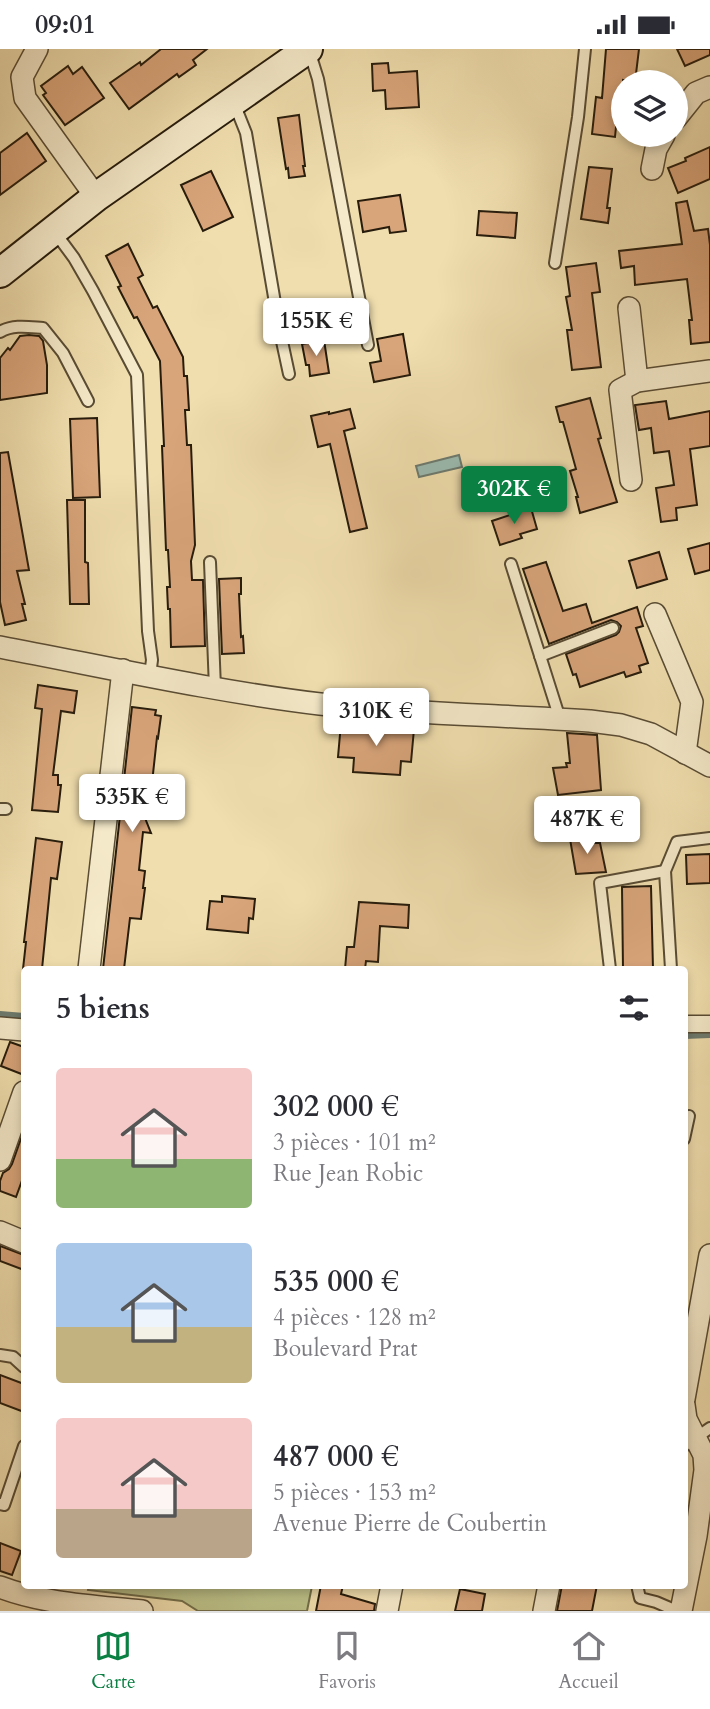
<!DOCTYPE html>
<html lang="fr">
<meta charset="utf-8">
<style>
:root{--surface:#fff;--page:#f7f7f7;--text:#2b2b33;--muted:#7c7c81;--line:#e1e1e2;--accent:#0b8043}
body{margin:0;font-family:Cardo,serif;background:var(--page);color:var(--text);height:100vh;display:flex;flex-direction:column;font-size:26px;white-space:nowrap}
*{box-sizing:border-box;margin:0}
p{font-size:23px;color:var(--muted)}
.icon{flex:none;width:38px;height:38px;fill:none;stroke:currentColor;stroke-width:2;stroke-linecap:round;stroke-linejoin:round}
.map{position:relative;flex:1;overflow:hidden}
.side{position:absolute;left:21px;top:917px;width:667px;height:623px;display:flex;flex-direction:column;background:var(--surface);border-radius:7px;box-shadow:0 4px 10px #0003}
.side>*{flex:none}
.buttons{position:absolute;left:611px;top:21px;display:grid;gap:14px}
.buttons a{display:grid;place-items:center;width:77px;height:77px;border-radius:50%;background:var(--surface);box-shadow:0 4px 10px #0003;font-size:35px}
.price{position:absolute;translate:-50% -60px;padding:0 16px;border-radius:7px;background:#fff;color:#222;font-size:23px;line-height:46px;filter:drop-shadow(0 2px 4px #0008)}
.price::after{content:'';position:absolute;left:50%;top:42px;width:21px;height:16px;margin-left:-10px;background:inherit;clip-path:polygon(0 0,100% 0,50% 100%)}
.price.current{background:var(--accent);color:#fff}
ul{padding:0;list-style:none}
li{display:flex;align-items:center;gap:21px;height:175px;padding:0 35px}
li span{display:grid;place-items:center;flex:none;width:196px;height:140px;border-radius:7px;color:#555}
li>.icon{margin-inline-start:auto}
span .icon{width:84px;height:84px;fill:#fffc;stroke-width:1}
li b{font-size:30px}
h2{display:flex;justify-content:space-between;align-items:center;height:84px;padding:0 35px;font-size:30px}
.status{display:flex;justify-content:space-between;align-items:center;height:49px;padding:0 35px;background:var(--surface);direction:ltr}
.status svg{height:19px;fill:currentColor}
.menu{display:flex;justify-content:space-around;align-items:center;height:98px;border-top:2px solid var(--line);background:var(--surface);font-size:19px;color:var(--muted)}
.menu a{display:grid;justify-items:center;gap:4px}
.menu .current{color:var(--accent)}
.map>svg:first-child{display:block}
.green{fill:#bcc189;stroke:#726e4a;stroke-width:2}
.water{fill:#9bbbb1;stroke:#6d7b6f;stroke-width:2}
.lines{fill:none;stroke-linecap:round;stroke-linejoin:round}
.stream{stroke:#6d7b6f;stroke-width:6}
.building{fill:#d8a47a;stroke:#271c0c;stroke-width:2}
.service-casing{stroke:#594c34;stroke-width:14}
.pedestrian-casing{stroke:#594c34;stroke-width:19}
.minor-casing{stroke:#594c34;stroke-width:24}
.secondary-casing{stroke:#271c0c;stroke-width:32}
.service{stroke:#f5eaca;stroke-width:10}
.pedestrian{stroke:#f5eaca;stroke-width:16}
.minor{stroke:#f5eaca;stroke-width:21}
.secondary{stroke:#f5eaca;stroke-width:28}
</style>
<div class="status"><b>09:01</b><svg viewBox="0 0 49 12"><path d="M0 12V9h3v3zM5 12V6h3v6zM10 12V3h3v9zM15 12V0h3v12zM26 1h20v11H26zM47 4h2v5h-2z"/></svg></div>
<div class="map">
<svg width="710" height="1562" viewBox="0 0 710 1562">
<rect width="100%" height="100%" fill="#f0deae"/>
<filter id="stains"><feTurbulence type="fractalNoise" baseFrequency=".00286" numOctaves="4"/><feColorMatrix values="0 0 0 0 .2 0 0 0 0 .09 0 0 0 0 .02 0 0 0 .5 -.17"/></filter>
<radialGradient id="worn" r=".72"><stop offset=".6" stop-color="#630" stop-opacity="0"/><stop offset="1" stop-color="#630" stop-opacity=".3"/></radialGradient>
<polygon class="green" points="89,1536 312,1536 312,1537 307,1562 198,1562 182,1552 88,1541"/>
<polygon class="water" points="459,406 462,418 419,428 416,417"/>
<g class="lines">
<g class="stream">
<polyline points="0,965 24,967"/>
<polyline points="684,987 710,986"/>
</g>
</g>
<g class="building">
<polygon points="161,0 207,0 193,11 196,16 179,28 177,25 129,60 110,34 140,13 141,16"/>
<polygon points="606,0 639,0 635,33 623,31 623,66 621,66 619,78 616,78 615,88 592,85 596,48 602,49"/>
<polygon points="677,0 710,0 710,6 685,17"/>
<polygon points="388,14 389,24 417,22 419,58 386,60 385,41 373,42 372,15"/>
<polygon points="68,17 73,25 82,18 104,49 65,76 43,46 46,44 41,37"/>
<polygon points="299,66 305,117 303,117 305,127 289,129 288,119 286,120 278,69"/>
<polygon points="27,84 46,112 0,146 0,104"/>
<polygon points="710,98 710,130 678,144 668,119 686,112 685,109"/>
<polygon points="589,118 612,120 607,159 610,159 608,174 581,170"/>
<polygon points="211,122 233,168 203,182 181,136"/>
<polygon points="400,146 406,182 390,184 389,178 363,183 358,152"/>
<polygon points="687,152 694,182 708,180 710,196 710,293 691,295 689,271 692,271 687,230 635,236 634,217 621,219 619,202 682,195 676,154"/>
<polygon points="479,162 517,164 515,189 477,186"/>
<polygon points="128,195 143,226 138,229 153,259 157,257 183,308 184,327 187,327 189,361 185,361 187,396 191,396 195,496 191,512 192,531 203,531 205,597 171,598 170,560 168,560 167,538 170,538 168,501 166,501 162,397 164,397 160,312 137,268 134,269 118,238 121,237 106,207"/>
<polygon points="596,214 600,243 592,244 601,318 572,321 567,281 572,281 566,248 570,247 566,218"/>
<polygon points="403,285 410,326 374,333 370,314 381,312 377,290"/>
<polygon points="29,286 39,287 43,292 47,316 47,344 0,351 0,309 8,299 10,301 20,287"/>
<polygon points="324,291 329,324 310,327 309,316 306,316 302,295"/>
<polygon points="590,349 601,389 598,390 617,453 580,464 576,448 578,448 570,422 576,420 563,373 560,373 556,358"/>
<polygon points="666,352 669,370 710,362 710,397 690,400 697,456 676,459 677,471 661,473 656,439 674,436 669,402 654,404 651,379 639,381 635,356"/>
<polygon points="350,360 355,379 344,382 367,479 350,483 330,395 318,398 311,367 329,363 329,365"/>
<polygon points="97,369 100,448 73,449 70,370"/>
<polygon points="8,403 29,521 17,522 25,555 22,555 26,571 5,576 0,553 0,404"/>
<polygon points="67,451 85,451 85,513 88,514 89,555 70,555"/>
<polygon points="531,459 537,480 520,485 522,489 500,496 492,472"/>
<polygon points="710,494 710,521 695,525 688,500"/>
<polygon points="659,503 667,530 637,539 629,512"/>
<polygon points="546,513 563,562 586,555 592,574 637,558 643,577 636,579 648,614 639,617 641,623 626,628 624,623 580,638 576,625 573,626 566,605 616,586 619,583 621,577 617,573 611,571 549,595 523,520"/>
<polygon points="241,529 241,545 239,545 241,588 243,587 244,604 222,605 219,530"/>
<polygon points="38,636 77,642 74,664 61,662 53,726 58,726 58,736 61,736 58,763 32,761 42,660 35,659"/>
<polygon points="132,658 156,661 155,666 161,667 158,689 157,688 152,734 164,736 162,756 139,754 151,784 143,783 139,821 145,822 143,839 145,839 141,870 130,869 124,920 103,920"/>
<polygon points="341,674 414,680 411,713 401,712 400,726 353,723 354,709 338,708"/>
<polygon points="567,684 597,686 601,741 558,746 553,719 567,718 566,714 570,714"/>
<polygon points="36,789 62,793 57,830 51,829 42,920 23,920 26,893 24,893"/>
<polygon points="592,789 592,794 600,794 606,823 576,825 570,790"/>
<polygon points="710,805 710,834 687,835 686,806"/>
<polygon points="651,837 653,920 623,920 622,838"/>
<polygon points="222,847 255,850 253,870 249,869 248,884 207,880 210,852 222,853"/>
<polygon points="359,853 409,856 408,879 380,877 378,913 366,912 365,920 345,920 347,898 354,898"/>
<polygon points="10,993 24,998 24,1026 1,1017"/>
<polygon points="24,1081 24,1126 16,1148 0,1142 0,1132 3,1124 9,1120 12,1115"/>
<polygon points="0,1197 24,1206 24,1221 0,1212"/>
<polygon points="0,1326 24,1335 24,1363 0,1354"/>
<polygon points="0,1494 21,1502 12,1526 0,1522"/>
<polygon points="321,1536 343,1536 341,1545 375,1555 374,1562 316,1562"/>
<polygon points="562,1536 597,1536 592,1562 557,1562"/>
<polygon points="460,1540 485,1545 482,1562 455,1562"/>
</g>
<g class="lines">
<defs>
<g id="service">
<polyline points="309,1 318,30 368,296"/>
<polyline points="234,54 246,84 280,283 289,325"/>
<polyline points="54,182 74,209 93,242 137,326 148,582 152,611 150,626"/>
<polyline points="555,214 578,68 585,0"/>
<path d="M0 283C13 275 29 278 43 279L63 304 88 352"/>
<polyline points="210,513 215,639"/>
<polyline points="511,515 560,670"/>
<polyline points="540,607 613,579"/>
<polyline points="0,760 6,760"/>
<polyline points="610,920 600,834 665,822"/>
<polyline points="671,920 665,822 677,793 710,789"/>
<polyline points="684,1090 689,1067"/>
<polyline points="0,1306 13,1308 24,1318"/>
<polyline points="684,1397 710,1379"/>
<polyline points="0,1455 4,1456 24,1397"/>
<polyline points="637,1536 640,1549 656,1553 677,1562"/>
</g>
<polyline id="pedestrian" points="684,975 710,975"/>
<g id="minor">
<polyline points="37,0 22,28 25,49 96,148"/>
<polyline points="676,69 696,44 710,38"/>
<polyline points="652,120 656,100 664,86"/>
<polyline points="629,259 637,332"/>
<polyline points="631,431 620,341 637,332 710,322"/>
<polyline points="655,565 692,653 685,704"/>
<path d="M0 598C106 618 212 642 320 655 409 665 500 666 590 672L621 676 651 685 710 717"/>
<polyline points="89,920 123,621"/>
<polyline points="0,979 24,981"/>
<polyline points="0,1111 24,1043"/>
<polyline points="0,1183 24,1193"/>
<polyline points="684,1350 710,1206"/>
<path d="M0 1538C44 1555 96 1557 142 1562"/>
<polyline points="387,1562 392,1536"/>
<polyline points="544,1562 549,1536"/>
<polyline points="681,1562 696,1487 705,1421 704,1406 686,1370 684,1356"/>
</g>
<polyline id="secondary" points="0,224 96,148 308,0"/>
</defs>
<use href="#service" class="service-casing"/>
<use href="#pedestrian" class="pedestrian-casing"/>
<use href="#minor" class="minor-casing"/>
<use href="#secondary" class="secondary-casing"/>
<use href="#service" class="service"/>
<use href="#pedestrian" class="pedestrian"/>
<use href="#minor" class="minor"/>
<use href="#secondary" class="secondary"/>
</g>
<rect width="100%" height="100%" filter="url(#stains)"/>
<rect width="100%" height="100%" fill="url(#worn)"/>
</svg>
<div class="buttons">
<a><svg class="icon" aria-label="layers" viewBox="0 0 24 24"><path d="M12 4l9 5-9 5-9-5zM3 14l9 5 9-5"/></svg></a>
</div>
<b class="price" style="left:316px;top:309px">155K €</b>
<b class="price current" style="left:514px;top:477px">302K €</b>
<b class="price" style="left:376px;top:699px">310K €</b>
<b class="price" style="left:132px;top:785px">535K €</b>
<b class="price" style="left:587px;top:807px">487K €</b>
<section class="side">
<h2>5 biens<svg class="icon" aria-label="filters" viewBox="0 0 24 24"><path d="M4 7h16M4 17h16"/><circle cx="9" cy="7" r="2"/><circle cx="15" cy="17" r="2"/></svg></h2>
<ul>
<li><span style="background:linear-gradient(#f6c9c9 65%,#8fb573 0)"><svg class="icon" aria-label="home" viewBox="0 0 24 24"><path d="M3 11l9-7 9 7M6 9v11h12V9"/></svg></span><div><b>302 000 €</b><p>3 pièces · 101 m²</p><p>Rue Jean Robic</p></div></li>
<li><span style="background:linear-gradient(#a9c7e8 60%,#c2b280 0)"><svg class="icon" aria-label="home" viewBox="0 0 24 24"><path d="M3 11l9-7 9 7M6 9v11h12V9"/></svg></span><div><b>535 000 €</b><p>4 pièces · 128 m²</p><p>Boulevard Prat</p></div></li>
<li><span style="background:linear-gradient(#f6c9c9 65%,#b9a48a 0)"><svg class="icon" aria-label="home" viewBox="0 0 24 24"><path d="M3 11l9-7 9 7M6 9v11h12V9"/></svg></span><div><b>487 000 €</b><p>5 pièces · 153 m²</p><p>Avenue Pierre de Coubertin</p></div></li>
</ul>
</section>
</div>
<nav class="menu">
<a class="current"><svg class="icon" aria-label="map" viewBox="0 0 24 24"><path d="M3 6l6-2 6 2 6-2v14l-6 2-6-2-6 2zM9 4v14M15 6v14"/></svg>Carte</a>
<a><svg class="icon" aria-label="saved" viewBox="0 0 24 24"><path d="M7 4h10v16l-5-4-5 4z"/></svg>Favoris</a>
<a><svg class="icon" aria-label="home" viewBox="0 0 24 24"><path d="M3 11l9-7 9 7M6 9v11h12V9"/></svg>Accueil</a>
</nav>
